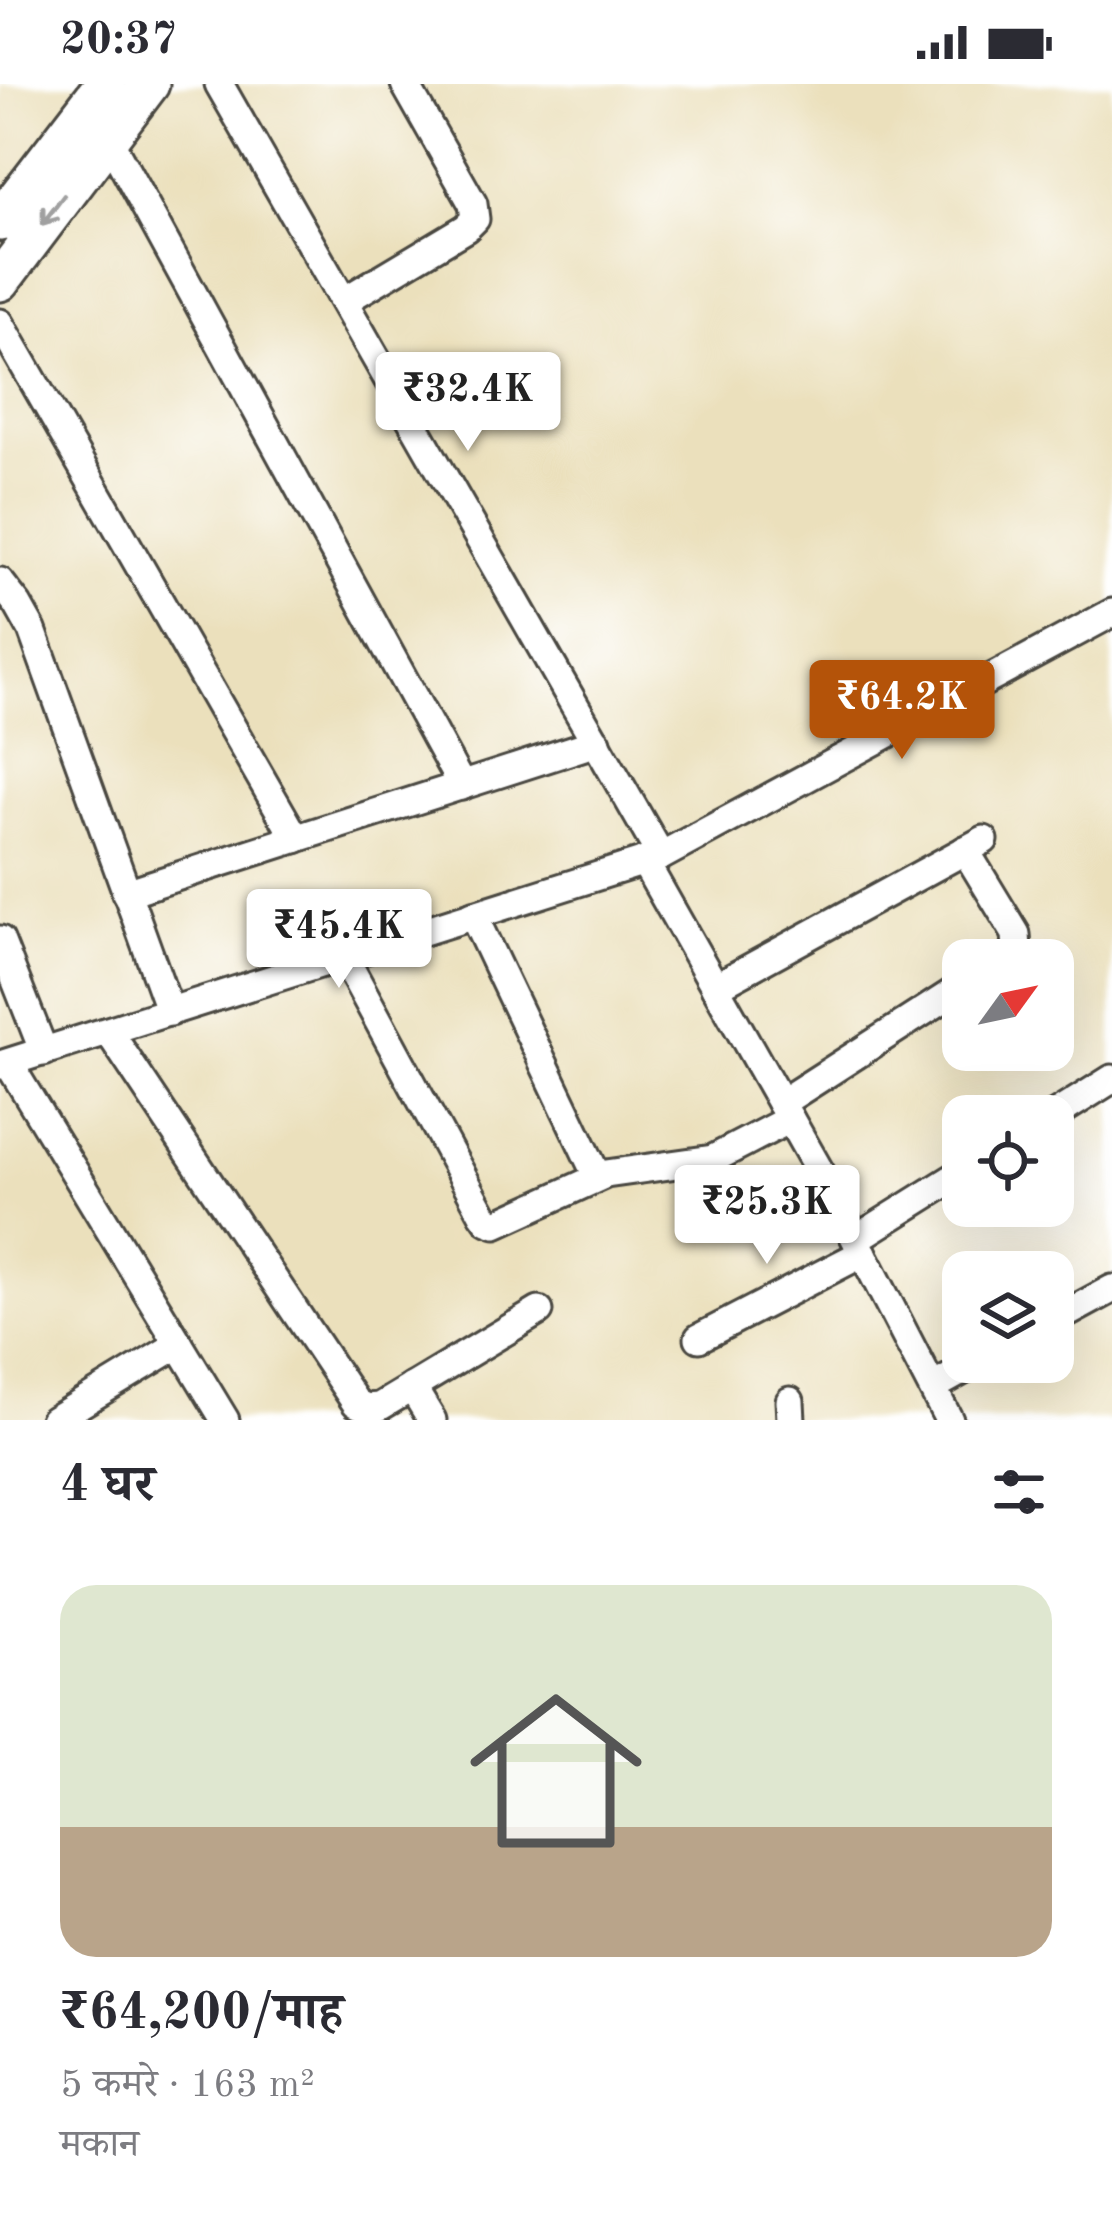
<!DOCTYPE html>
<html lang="hi">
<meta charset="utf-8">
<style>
:root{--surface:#fff;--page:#f7f7f7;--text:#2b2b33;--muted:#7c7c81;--accent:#b45309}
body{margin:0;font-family:"Old Standard TT","Noto Serif Devanagari",serif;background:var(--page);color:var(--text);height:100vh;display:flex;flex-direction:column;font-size:45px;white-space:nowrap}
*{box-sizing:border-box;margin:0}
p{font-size:39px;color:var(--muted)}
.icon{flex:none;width:66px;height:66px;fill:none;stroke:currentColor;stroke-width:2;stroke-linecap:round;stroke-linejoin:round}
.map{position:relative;height:1336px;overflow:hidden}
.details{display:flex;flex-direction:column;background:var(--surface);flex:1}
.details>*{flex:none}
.needle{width:78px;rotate:57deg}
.buttons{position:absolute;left:942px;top:855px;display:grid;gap:24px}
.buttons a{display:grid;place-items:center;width:132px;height:132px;border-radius:24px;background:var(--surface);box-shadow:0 12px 48px #0002;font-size:60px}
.price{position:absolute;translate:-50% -102px;padding:0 27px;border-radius:12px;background:#fff;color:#222;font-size:39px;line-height:78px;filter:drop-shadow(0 3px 6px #0008)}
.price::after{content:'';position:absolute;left:50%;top:72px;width:36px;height:27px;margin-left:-18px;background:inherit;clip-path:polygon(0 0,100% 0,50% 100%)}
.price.active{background:var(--accent);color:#fff}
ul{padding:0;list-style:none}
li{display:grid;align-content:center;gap:24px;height:636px;padding:0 60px}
li span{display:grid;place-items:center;height:372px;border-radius:36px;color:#555}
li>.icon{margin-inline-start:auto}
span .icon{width:216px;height:216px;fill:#fffc;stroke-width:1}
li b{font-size:51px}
h2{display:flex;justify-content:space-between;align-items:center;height:144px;padding:0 60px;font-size:51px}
.status{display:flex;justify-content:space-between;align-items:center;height:84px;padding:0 60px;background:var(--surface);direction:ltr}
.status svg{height:33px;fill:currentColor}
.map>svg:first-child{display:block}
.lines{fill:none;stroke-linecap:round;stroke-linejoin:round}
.street-casing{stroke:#484641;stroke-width:33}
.secondary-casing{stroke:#484641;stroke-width:45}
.street{stroke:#fff;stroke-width:27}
.secondary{stroke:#fff;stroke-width:39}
.oneway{stroke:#a0a0a0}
</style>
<div class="status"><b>20:37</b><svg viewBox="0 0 49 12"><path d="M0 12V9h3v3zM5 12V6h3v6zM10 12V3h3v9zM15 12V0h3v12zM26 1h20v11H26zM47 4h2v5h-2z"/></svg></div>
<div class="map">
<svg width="1112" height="1336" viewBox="0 0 1112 1336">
<rect width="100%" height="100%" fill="#fff"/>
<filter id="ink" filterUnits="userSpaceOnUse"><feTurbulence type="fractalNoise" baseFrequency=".00833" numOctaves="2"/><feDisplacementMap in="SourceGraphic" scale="24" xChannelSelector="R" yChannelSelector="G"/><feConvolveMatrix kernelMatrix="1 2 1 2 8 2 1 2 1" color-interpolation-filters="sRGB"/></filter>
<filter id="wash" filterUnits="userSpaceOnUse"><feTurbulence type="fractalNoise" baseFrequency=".004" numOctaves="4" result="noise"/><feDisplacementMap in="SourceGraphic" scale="48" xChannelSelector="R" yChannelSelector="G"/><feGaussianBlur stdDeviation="2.7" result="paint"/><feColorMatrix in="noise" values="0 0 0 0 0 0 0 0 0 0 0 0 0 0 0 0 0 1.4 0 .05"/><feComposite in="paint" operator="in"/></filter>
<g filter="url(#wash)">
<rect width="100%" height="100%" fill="#ebe0bc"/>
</g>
<g filter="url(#ink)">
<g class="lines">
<defs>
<g id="street">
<polyline points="219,0 661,772"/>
<polyline points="108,54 462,702"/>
<polyline points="344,217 466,144 475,135 473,120 405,0"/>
<polyline points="0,239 296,755"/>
<polyline points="0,498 18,521 32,546 170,928"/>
<polyline points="965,766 1016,850 1017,866 1004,876"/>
<polyline points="644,777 828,1102 949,1336"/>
<polyline points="126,809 597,658"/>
<polyline points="473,831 597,1092"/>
<polyline points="0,856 44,968"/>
<polyline points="344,873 483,1130 488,1137 496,1140 606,1090 713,1075 790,1035"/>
<polyline points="715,903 984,756"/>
<polyline points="109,948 356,1319 367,1324 379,1323 539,1227"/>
<polyline points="9,980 225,1336"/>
<polyline points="0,981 661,772 1112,529"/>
<polyline points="781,1019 963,902"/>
<polyline points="1053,1032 1112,995"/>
<polyline points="856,1155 963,1088"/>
<polyline points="1053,1237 1112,1205"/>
<polyline points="699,1254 863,1169"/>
<polyline points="412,1303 432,1336"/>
<polyline points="933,1303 978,1278"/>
<polyline points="790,1317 791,1336"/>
<polyline points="54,1336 179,1260"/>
</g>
<g id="secondary">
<polyline points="0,137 105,0"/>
<polyline points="0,197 149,0"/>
</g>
</defs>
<use href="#street" class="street-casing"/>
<use href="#secondary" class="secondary-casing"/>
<use href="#street" class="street"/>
<use href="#secondary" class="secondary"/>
</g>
<defs><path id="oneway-shaft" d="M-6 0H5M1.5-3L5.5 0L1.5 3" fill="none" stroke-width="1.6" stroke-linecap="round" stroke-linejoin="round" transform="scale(3)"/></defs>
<use class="oneway" href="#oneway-shaft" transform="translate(53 126) rotate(127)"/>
</g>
</svg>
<div class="buttons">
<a><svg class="needle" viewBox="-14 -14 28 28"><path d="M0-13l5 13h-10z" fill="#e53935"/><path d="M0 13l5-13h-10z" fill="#7c7c81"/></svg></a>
<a><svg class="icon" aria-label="locate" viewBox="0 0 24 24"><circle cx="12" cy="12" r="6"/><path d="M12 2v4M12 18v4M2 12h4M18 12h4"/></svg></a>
<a><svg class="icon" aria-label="layers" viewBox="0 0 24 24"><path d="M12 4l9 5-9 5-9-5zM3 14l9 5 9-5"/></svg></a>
</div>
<b class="price" style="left:468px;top:370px">₹32.4K</b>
<b class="price active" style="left:902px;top:678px">₹64.2K</b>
<b class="price" style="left:339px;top:907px">₹45.4K</b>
<b class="price" style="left:767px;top:1183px">₹25.3K</b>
</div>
<section class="details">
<h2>4 घर<svg class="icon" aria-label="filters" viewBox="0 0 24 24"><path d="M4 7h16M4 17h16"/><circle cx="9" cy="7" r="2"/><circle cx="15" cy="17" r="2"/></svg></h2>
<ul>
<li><span style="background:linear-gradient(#dfe7d0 65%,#b9a48a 0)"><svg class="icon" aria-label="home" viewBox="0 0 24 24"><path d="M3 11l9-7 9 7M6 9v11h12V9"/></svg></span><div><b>₹64,200/माह</b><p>5 कमरे · 163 m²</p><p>मकान</p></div></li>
</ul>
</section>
